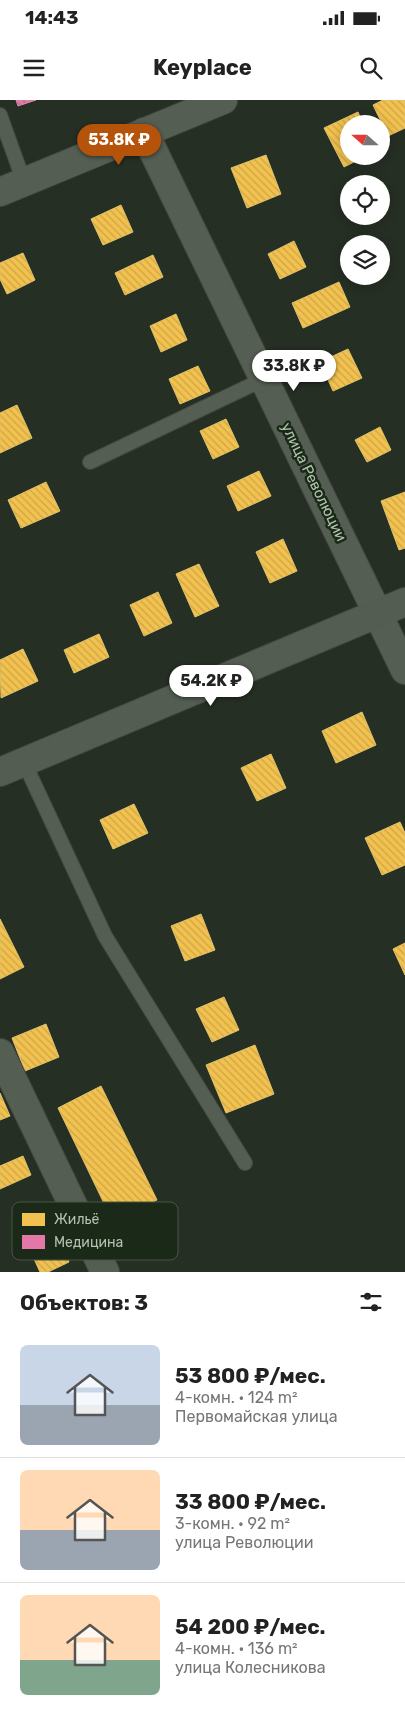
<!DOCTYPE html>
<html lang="ru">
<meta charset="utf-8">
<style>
:root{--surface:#fff;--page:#f6f6f6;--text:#222;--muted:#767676;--line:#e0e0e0;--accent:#b45309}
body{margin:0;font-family:Rubik,sans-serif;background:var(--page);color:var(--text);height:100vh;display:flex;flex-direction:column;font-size:19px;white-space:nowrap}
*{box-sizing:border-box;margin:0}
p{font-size:16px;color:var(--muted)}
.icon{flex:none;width:28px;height:28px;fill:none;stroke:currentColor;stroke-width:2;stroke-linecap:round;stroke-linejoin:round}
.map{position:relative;height:1172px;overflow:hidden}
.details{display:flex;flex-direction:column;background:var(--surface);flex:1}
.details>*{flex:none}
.needle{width:32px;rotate:291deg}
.buttons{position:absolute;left:340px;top:15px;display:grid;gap:10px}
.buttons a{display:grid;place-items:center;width:50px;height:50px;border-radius:50%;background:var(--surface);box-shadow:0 2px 12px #0003;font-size:25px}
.price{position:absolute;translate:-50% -42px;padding:0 11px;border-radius:18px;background:#fff;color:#222;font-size:16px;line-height:32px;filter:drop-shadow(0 1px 2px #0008)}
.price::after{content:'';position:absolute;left:50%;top:30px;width:15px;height:11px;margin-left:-8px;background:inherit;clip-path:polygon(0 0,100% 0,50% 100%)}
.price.selected{background:var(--accent);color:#fff}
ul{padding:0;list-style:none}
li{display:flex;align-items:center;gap:15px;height:125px;padding:0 20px}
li+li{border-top:1px solid var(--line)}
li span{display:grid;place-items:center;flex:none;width:140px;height:100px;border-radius:8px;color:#555}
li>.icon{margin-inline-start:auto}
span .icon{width:60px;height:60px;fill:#fffc;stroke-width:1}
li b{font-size:21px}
h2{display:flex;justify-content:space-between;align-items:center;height:60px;padding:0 20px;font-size:21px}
.status{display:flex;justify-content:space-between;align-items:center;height:35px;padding:0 25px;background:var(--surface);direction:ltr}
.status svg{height:14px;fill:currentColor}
header{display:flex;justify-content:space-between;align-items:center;height:65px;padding:0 20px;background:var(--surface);font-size:22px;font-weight:700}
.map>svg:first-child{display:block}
.homes{fill:url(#homes-back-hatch);stroke:#dec26a}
.health{fill:url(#health-back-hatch);stroke:#d38ea9}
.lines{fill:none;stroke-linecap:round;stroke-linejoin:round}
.lane-casing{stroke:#424940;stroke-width:16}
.street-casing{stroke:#424940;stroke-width:30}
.secondary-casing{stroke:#424940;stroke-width:30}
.lane{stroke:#555e53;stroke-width:14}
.street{stroke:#555e53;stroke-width:28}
.secondary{stroke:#535d52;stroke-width:28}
.labels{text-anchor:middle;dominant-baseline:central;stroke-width:5;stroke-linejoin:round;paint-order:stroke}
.street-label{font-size:15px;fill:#afc3ac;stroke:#1b2918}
.key{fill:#1b2918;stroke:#475744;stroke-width:1}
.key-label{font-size:14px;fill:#afc3ac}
</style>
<div class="status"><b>14:43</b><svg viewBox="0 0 49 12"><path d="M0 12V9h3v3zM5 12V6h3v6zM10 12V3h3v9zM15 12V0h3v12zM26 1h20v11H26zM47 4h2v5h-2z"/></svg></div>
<header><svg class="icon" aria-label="menu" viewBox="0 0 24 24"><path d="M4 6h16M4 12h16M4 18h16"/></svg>Keyplace<svg class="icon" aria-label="search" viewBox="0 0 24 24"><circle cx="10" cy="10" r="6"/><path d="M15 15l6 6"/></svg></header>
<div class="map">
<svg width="405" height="1172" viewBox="0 0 405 1172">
<defs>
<pattern id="homes-back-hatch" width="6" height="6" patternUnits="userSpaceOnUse" patternTransform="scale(1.25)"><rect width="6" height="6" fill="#f2c14e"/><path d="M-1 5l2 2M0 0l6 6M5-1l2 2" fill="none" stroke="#cca649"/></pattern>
<pattern id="health-back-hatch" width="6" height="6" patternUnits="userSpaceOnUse" patternTransform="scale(1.25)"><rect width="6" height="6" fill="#e377a8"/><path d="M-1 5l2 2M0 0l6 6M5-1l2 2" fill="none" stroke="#b7688b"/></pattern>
</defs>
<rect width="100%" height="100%" fill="#262f24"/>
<g class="homes">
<polygon points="383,0 405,0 405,28 388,36 373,5"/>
<polygon points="358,12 363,24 349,24 349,56 366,56 344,67 324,28"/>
<polygon points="266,55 281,94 247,108 231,68"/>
<polygon points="121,105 133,132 103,145 91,119"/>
<polygon points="294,141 306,167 280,179 268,154"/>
<polygon points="23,153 35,180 7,194 0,179 0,163"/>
<polygon points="153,155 163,177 125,195 115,173"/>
<polygon points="339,182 350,207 303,228 292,203"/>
<polygon points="176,214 187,240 161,252 150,226"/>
<polygon points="348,249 362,278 333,291 320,262"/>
<polygon points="198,266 210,291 180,304 169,279"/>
<polygon points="17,305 32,338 0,353 0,313"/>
<polygon points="226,319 239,347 213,359 200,331"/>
<polygon points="380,327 391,350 367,362 355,340"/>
<polygon points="259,371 271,396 238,411 227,386"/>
<polygon points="46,382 60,411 21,428 8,400"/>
<polygon points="405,392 405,448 399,450 381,401"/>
<polygon points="283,439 297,471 270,483 256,452"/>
<polygon points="199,464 219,506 195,517 176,474"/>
<polygon points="158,492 172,523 144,536 130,505"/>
<polygon points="99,534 109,557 74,573 64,550"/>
<polygon points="23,549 38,581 1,598 0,560"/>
<polygon points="362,612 376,645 336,663 322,631"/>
<polygon points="271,654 286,688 257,701 241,668"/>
<polygon points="134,704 148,733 113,749 100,720"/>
<polygon points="400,722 405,733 405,765 382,775 365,738"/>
<polygon points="201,814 215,850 185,861 171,826"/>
<polygon points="0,819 24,867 0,879"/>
<polygon points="405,843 405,875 393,849"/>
<polygon points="224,897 239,930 212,942 196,909"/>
<polygon points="46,924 59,957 25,971 12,938"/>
<polygon points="255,945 274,994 226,1013 206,965"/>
<polygon points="101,986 157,1100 113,1122 58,1008"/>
<polygon points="0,993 10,1016 0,1020"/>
<polygon points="23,1056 31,1075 0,1089 0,1066"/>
<polygon points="52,1125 69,1162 48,1172 40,1172 24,1137"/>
</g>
<polygon class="health" points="16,0 36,0 18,6"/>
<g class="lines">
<defs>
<g id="lane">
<polyline points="0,15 24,82"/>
<polyline points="90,362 264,279"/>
<polyline points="24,662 105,836 245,1063"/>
</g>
<g id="street">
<polyline points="144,32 405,570"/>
<polyline points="0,92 223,0"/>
<polyline points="0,953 105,1172"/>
</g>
<polyline id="secondary" points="0,672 405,502"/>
</defs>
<use href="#lane" class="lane-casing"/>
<use href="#street" class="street-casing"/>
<use href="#secondary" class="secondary-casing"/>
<use href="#lane" class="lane"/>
<use href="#street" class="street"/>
<use href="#secondary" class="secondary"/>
</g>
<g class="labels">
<g class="street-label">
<text transform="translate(314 382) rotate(64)">улица Революции</text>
</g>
</g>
<rect x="12" y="1102" width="166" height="58" rx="8" class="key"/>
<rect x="22" y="1113" width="23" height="13" fill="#f2c14e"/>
<rect x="22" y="1135" width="23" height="14" fill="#e377a8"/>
<g class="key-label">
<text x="54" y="1124">Жильё</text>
<text x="54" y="1147">Медицина</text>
</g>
</svg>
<div class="buttons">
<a><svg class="needle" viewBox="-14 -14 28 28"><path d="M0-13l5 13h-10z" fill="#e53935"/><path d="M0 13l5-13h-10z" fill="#767676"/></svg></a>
<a><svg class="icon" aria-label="locate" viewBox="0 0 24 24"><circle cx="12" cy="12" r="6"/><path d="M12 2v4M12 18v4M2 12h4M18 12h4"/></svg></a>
<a><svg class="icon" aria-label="layers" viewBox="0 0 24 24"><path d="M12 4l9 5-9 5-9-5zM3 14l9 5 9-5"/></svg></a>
</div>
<b class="price selected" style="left:119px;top:66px">53.8K ₽</b>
<b class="price" style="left:294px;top:292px">33.8K ₽</b>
<b class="price" style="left:211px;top:607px">54.2K ₽</b>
</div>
<section class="details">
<h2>Объектов: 3<svg class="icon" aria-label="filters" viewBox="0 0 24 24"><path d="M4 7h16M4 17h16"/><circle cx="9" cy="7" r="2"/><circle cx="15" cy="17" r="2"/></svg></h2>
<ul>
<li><span style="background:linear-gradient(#c9d6e8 60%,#9aa5b1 0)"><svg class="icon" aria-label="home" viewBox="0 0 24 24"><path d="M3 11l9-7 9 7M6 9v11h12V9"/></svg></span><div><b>53 800 ₽/мес.</b><p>4-комн. · 124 m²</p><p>Первомайская улица</p></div></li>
<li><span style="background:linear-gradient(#ffd9b3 60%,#9aa5b1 0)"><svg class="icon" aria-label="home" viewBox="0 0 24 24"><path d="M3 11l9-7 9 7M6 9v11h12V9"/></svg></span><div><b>33 800 ₽/мес.</b><p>3-комн. · 92 m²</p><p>улица Революции</p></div></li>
<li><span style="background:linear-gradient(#ffd9b3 65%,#7fa58c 0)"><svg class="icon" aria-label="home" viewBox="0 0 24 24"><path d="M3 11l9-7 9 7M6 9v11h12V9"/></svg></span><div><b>54 200 ₽/мес.</b><p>4-комн. · 136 m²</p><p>улица Колесникова</p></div></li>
</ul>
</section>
